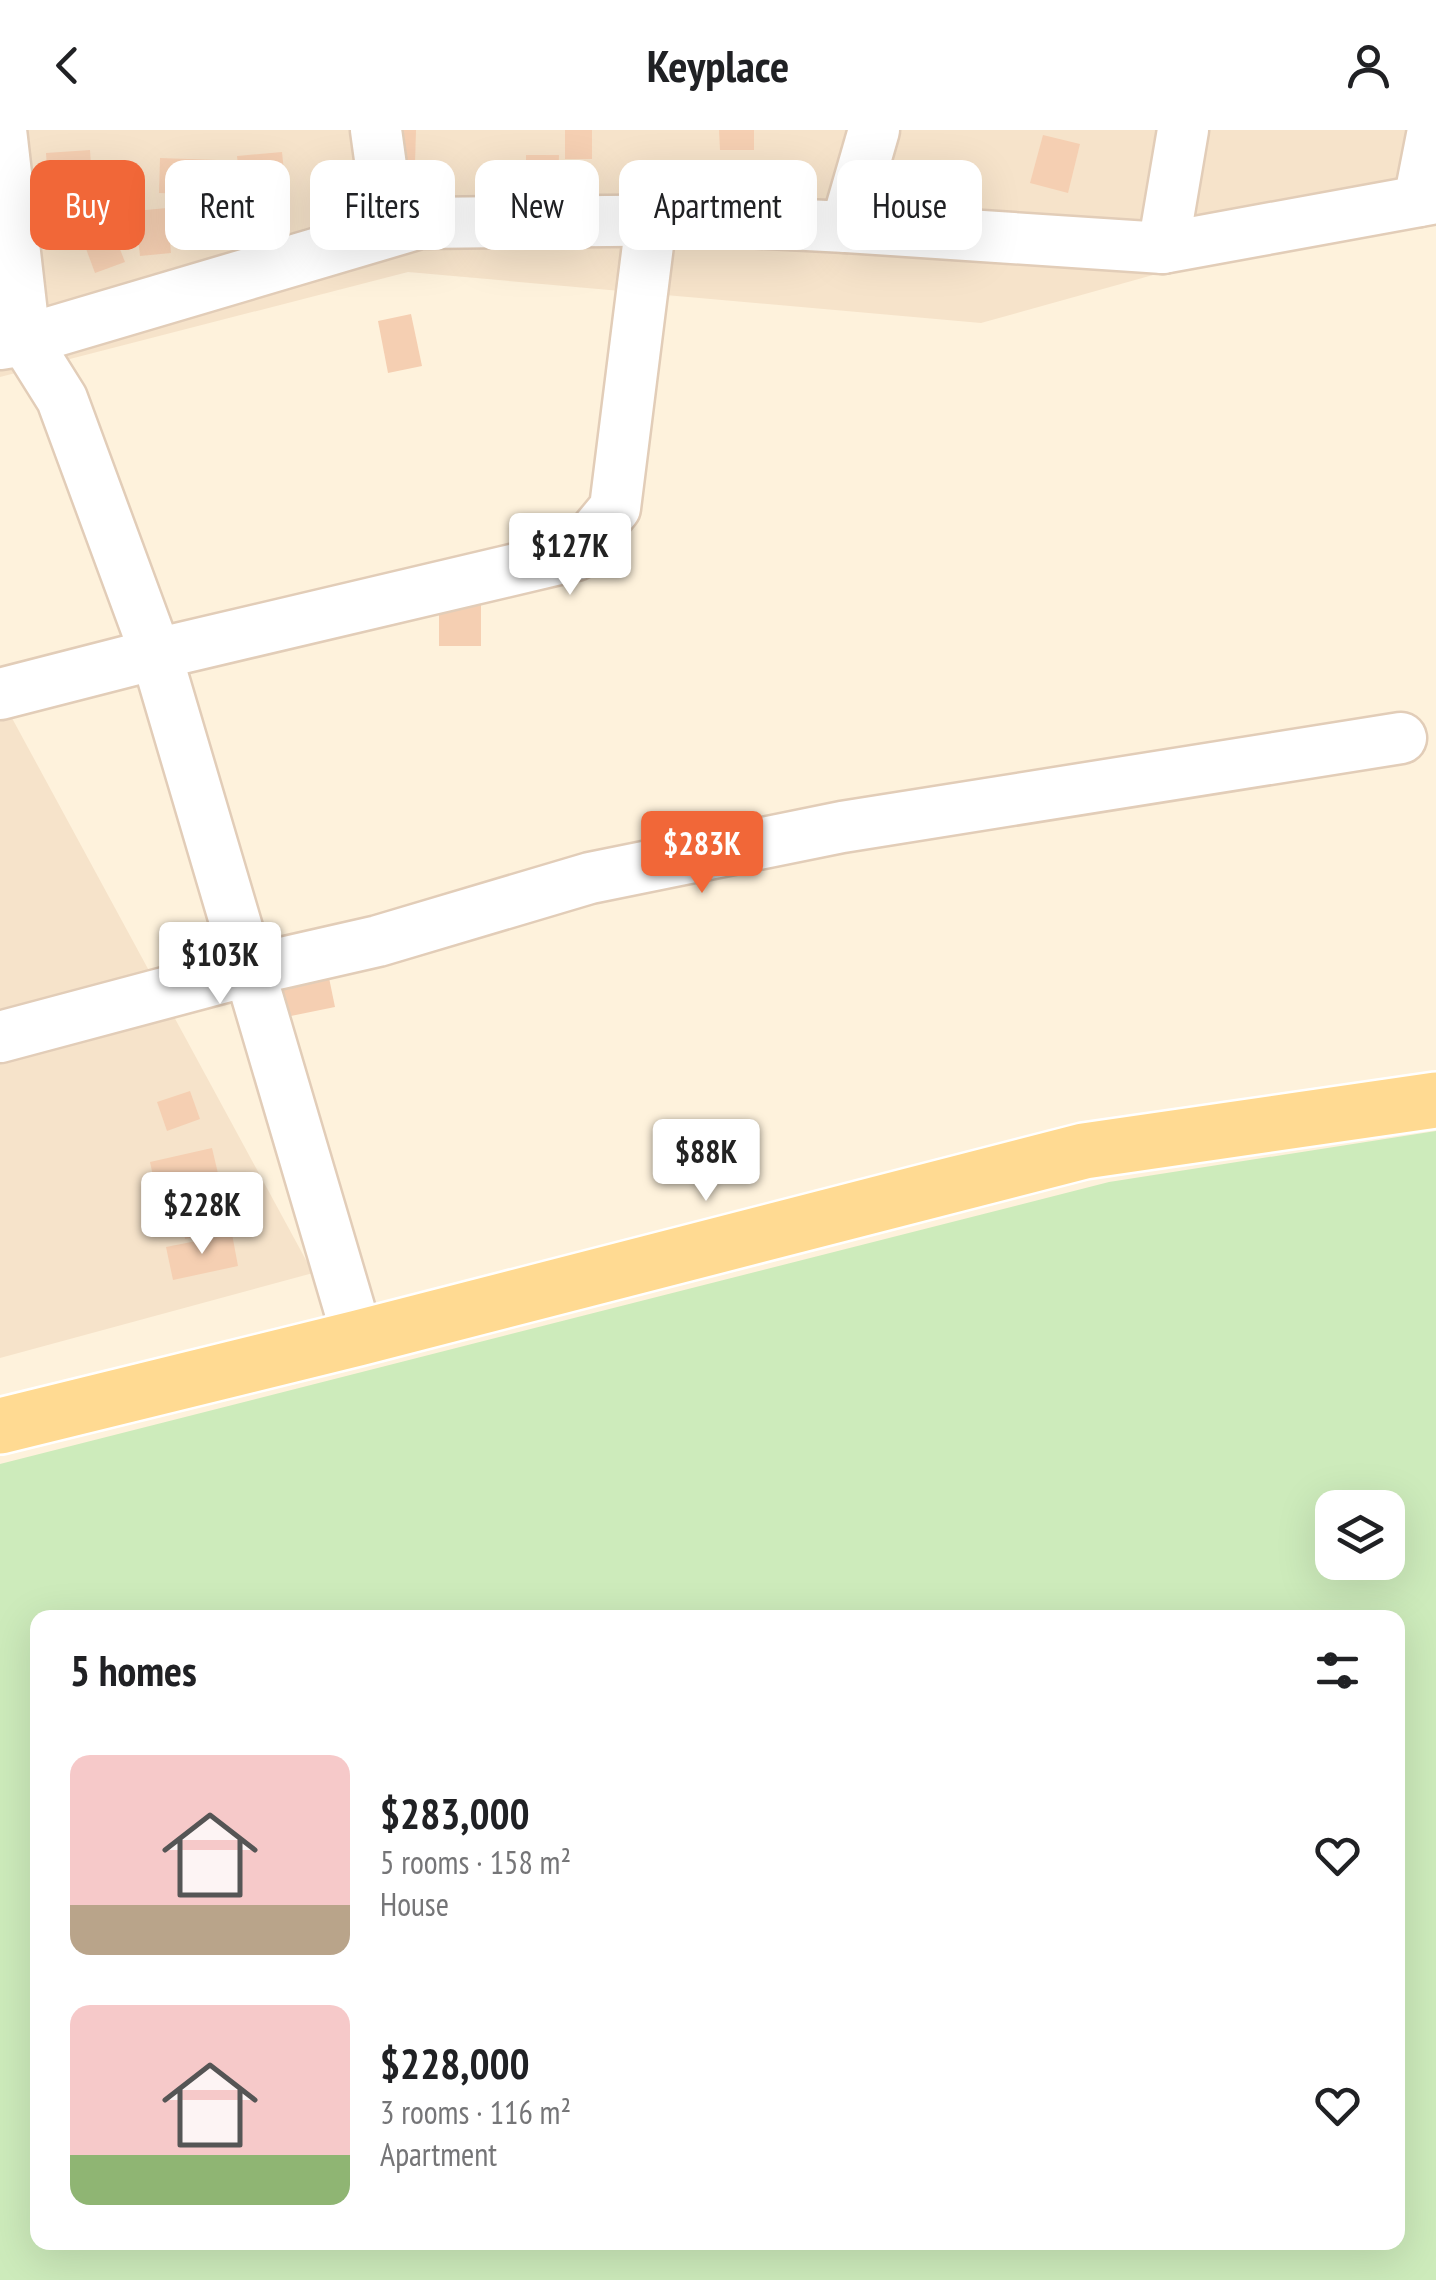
<!DOCTYPE html>
<meta charset="utf-8">
<style>
:root{--surface:#fff;--page:#f6f6f6;--text:#202124;--muted:#757577;--accent:#f16738}
body{margin:0;font-family:"PT Sans Narrow",sans-serif;background:var(--page);color:var(--text);height:100vh;display:flex;flex-direction:column;font-size:38px;white-space:nowrap}
*{box-sizing:border-box;margin:0}
p{font-size:32px;color:var(--muted)}
.icon{flex:none;width:55px;height:55px;fill:none;stroke:currentColor;stroke-width:2;stroke-linecap:round;stroke-linejoin:round}
.map{position:relative;flex:1;overflow:hidden}
.panel{position:absolute;left:30px;top:1480px;width:1375px;height:640px;display:flex;flex-direction:column;background:var(--surface);border-radius:20px;box-shadow:0 10px 40px #0002}
.panel>*{flex:none}
.banner{position:absolute;left:30px;top:30px;width:1378px;height:90px;display:flex;gap:20px}
.controls{position:absolute;left:1315px;top:1360px;display:grid;gap:20px}
.controls a{display:grid;place-items:center;width:90px;height:90px;border-radius:20px;background:var(--surface);box-shadow:0 10px 40px #0002;font-size:50px}
.price{position:absolute;translate:-50% -85px;padding:0 22px;border-radius:10px;background:#fff;color:#222;font-size:32px;line-height:65px;filter:drop-shadow(0 2px 5px #0008)}
.price::after{content:'';position:absolute;left:50%;top:60px;width:30px;height:22px;margin-left:-15px;background:inherit;clip-path:polygon(0 0,100% 0,50% 100%)}
.price.current{background:var(--accent);color:#fff}
ul{padding:0;list-style:none}
li{display:flex;align-items:center;gap:30px;height:250px;padding:0 40px}
li span{display:grid;place-items:center;flex:none;width:280px;height:200px;border-radius:20px;color:#555}
li>.icon{margin-inline-start:auto}
span .icon{width:120px;height:120px;fill:#fffc;stroke-width:1}
li b{font-size:42px}
h2{display:flex;justify-content:space-between;align-items:center;height:120px;padding:0 40px;font-size:42px}
.tag{padding:0 35px;border-radius:20px;background:var(--surface);box-shadow:0 10px 40px #0002;font-size:35px;line-height:90px}
.tag.current{background:var(--accent);color:#fff}
header{display:flex;justify-content:space-between;align-items:center;height:130px;padding:0 40px;background:var(--surface);font-size:45px;font-weight:600}
.map>svg:first-child{display:block}
.residential{fill:#f6e3ca}
.green{fill:#cdebbb;fill-rule:evenodd}
.building{fill:#f5cfb2}
.lines{fill:none;stroke-linecap:round;stroke-linejoin:round}
.minor-casing{stroke:#e2cdb8;stroke-width:55}
.major-casing{stroke:#fff;stroke-width:60}
.minor{stroke:#fff;stroke-width:50}
.major{stroke:#ffda92;stroke-width:55}
</style>
<header><svg class="icon" aria-label="back" viewBox="0 0 24 24"><path d="M15 5l-7 7 7 7"/></svg>Keyplace<svg class="icon" aria-label="person" viewBox="0 0 24 24"><circle cx="12" cy="8" r="4"/><path d="M4 21q1-7 8-7t8 7"/></svg></header>
<div class="map">
<svg width="1436" height="2150" viewBox="0 0 1436 2150">
<rect width="100%" height="100%" fill="#fef2dc"/>
<g class="residential">
<polygon points="0,0 1436,0 1436,66 981,193 408,142 0,247"/>
<polygon points="0,566 313,1143 0,1228"/>
</g>
<path class="green" d="M1436 1001V2150H0V1334L1109 1052ZM1332 1378H1388V1432H1332ZM38 1488H1398V2112H38Z"/>
<g class="building">
<polygon points="354,0 416,0 415,34 380,33"/>
<rect x="565" y="0" width="27" height="29"/>
<polygon points="719,0 754,0 754,20 720,20"/>
<polygon points="1043,5 1080,14 1068,63 1030,53"/>
<polygon points="90,20 93,67 23,72 21,54 48,52 46,23"/>
<polygon points="282,22 286,61 241,65 237,26"/>
<polygon points="526,25 559,25 558,55 526,54"/>
<polygon points="160,28 217,30 216,90 189,89 190,64 159,63"/>
<polygon points="906,31 942,35 937,79 901,75"/>
<polygon points="104,78 125,132 95,143 75,89"/>
<polygon points="167,78 171,123 140,126 135,81"/>
<polygon points="411,184 422,236 388,243 378,191"/>
<rect x="439" y="471" width="42" height="45"/>
<polygon points="328,843 335,877 281,888 274,854"/>
<polygon points="190,961 200,989 167,1001 157,972"/>
<polygon points="212,1018 231,1099 185,1109 184,1103 166,1107 150,1032"/>
<polygon points="232,1104 238,1136 173,1150 166,1117"/>
</g>
<g class="lines">
<defs>
<g id="minor">
<polyline points="1,0 25,210 62,269 156,524 358,1208"/>
<polyline points="376,0 390,101"/>
<polyline points="1419,71 1433,0"/>
<polyline points="846,97 874,0"/>
<polyline points="1163,118 1183,0"/>
<polyline points="0,214 25,210 420,93 707,90 846,97 1163,118 1436,68"/>
<polyline points="0,564 156,524 576,425 615,378 651,91"/>
<polyline points="0,907 251,840 378,811 590,748 842,697 1401,608"/>
</g>
<polyline id="major" points="0,1296 358,1208 1084,1021 1436,970"/>
</defs>
<use href="#minor" class="minor-casing"/>
<use href="#major" class="major-casing"/>
<use href="#minor" class="minor"/>
<use href="#major" class="major"/>
</g>
</svg>
<div class="controls">
<a><svg class="icon" aria-label="layers" viewBox="0 0 24 24"><path d="M12 4l9 5-9 5-9-5zM3 14l9 5 9-5"/></svg></a>
</div>
<b class="price" style="left:570px;top:468px">$127K</b>
<b class="price current" style="left:702px;top:766px">$283K</b>
<b class="price" style="left:220px;top:877px">$103K</b>
<b class="price" style="left:706px;top:1074px">$88K</b>
<b class="price" style="left:202px;top:1127px">$228K</b>
<div class="banner">
<a class="tag current">Buy</a>
<a class="tag">Rent</a>
<a class="tag">Filters</a>
<a class="tag">New</a>
<a class="tag">Apartment</a>
<a class="tag">House</a>
</div>
<section class="panel">
<h2>5 homes<svg class="icon" aria-label="filters" viewBox="0 0 24 24"><path d="M4 7h16M4 17h16"/><circle cx="9" cy="7" r="2"/><circle cx="15" cy="17" r="2"/></svg></h2>
<ul>
<li><span style="background:linear-gradient(#f6c9c9 75%,#b9a48a 0)"><svg class="icon" aria-label="home" viewBox="0 0 24 24"><path d="M3 11l9-7 9 7M6 9v11h12V9"/></svg></span><div><b>$283,000</b><p>5 rooms · 158 m²</p><p>House</p></div><svg class="icon" aria-label="heart" viewBox="0 0 24 24"><path d="M12 20l-8-8c-3-5 5-10 8-4 3-6 11-1 8 4z"/></svg></li>
<li><span style="background:linear-gradient(#f6c9c9 75%,#8fb573 0)"><svg class="icon" aria-label="home" viewBox="0 0 24 24"><path d="M3 11l9-7 9 7M6 9v11h12V9"/></svg></span><div><b>$228,000</b><p>3 rooms · 116 m²</p><p>Apartment</p></div><svg class="icon" aria-label="heart" viewBox="0 0 24 24"><path d="M12 20l-8-8c-3-5 5-10 8-4 3-6 11-1 8 4z"/></svg></li>
</ul>
</section>
</div>
